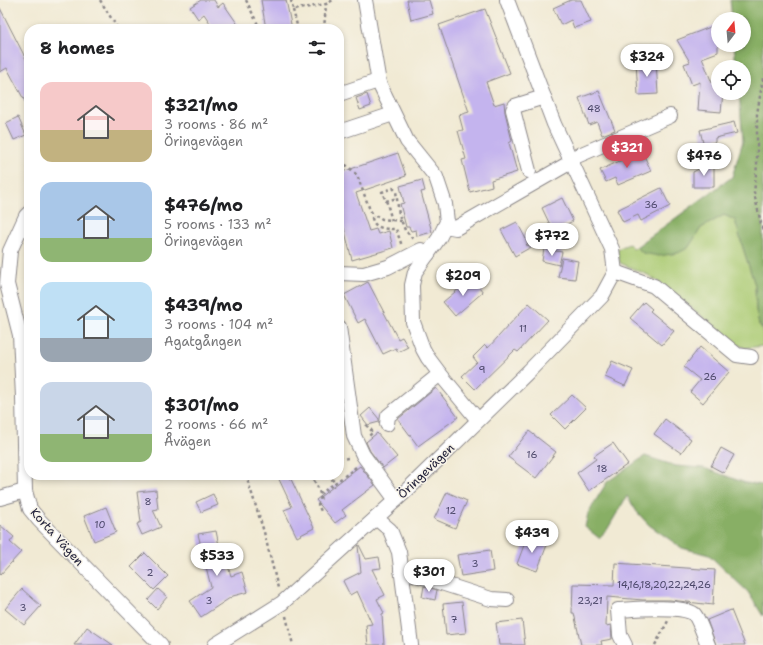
<!DOCTYPE html>
<meta charset="utf-8">
<style>
:root{--surface:#fff;--page:#f2f2f2;--text:#202124;--muted:#757577;--accent:#d1495b}
body{margin:0;font-family:"Shantell Sans",sans-serif;background:var(--page);color:var(--text);height:100vh;display:flex;flex-direction:column;font-size:15px;white-space:nowrap}
*{box-sizing:border-box;margin:0}
p{font-size:13px;color:var(--muted)}
.icon{flex:none;width:22px;height:22px;fill:none;stroke:currentColor;stroke-width:2;stroke-linecap:round;stroke-linejoin:round}
.map{position:relative;flex:1;overflow:hidden}
.side{position:absolute;left:24px;top:24px;width:320px;height:456px;display:flex;flex-direction:column;background:var(--surface);border-radius:16px;box-shadow:0 2px 6px #0003}
.side>*{flex:none}
.needle{width:26px;rotate:16deg}
.tools{position:absolute;left:711px;top:12px;display:grid;gap:8px}
.tools a{display:grid;place-items:center;width:40px;height:40px;border-radius:50%;background:var(--surface);box-shadow:0 2px 6px #0003;font-size:20px}
.price{position:absolute;translate:-50% -34px;padding:0 9px;border-radius:14px;background:#fff;color:#222;font-size:13px;line-height:26px;filter:drop-shadow(0 1px 2px #0008)}
.price::after{content:'';position:absolute;left:50%;top:24px;width:12px;height:9px;margin-left:-6px;background:inherit;clip-path:polygon(0 0,100% 0,50% 100%)}
.price.selected{background:var(--accent);color:#fff}
ul{padding:0;list-style:none}
li{display:flex;align-items:center;gap:12px;height:100px;padding:0 16px}
li span{display:grid;place-items:center;flex:none;width:112px;height:80px;border-radius:12px;color:#555}
li>.icon{margin-inline-start:auto}
span .icon{width:48px;height:48px;fill:#fffc;stroke-width:1}
li b{font-size:17px}
h2{display:flex;justify-content:space-between;align-items:center;height:48px;padding:0 16px;font-size:17px}
.map>svg:first-child{display:block}
.green{fill:#abcb73;stroke:#667657}
.forest{fill:#88af65;stroke:#556850}
.building{fill:#c4b4ee}
.lines{fill:none;stroke-linecap:round;stroke-linejoin:round}
.minor-casing{stroke:#8a8688;stroke-width:16}
.path{stroke:#8a8688;stroke-width:2.5;stroke-dasharray:3 3;stroke-linecap:butt}
.minor{stroke:#fff;stroke-width:14}
.labels{text-anchor:middle;dominant-baseline:central;stroke-width:3;stroke-linejoin:round;paint-order:stroke}
.number-label{font-size:10px;fill:#4a4668}
.street-label{font-size:12px;fill:#22223b;stroke:#f7f3e8}
</style>
<div class="map">
<svg width="763" height="645" viewBox="0 0 763 645">
<rect width="100%" height="100%" fill="#f7f3e8"/>
<filter id="ink" filterUnits="userSpaceOnUse"><feTurbulence type="fractalNoise" baseFrequency=".025" numOctaves="2"/><feDisplacementMap in="SourceGraphic" scale="8" xChannelSelector="R" yChannelSelector="G"/><feConvolveMatrix kernelMatrix="1 2 1 2 8 2 1 2 1" color-interpolation-filters="sRGB"/></filter>
<filter id="wash" filterUnits="userSpaceOnUse"><feTurbulence type="fractalNoise" baseFrequency=".012" numOctaves="4" result="noise"/><feDisplacementMap in="SourceGraphic" scale="16" xChannelSelector="R" yChannelSelector="G"/><feGaussianBlur stdDeviation="0.9" result="paint"/><feColorMatrix in="noise" values="0 0 0 0 0 0 0 0 0 0 0 0 0 0 0 0 0 1.4 0 .05"/><feComposite in="paint" operator="in"/></filter>
<g filter="url(#wash)">
<rect width="100%" height="100%" fill="#f1ead4"/>
<polygon class="green" points="724,215 735,220 743,248 755,285 756,310 759,325 763,330 763,346 745,348 736,344 668,289 648,275 620,263 617,249 629,244 634,249 636,247 643,253 688,248 701,228"/>
<g class="forest">
<polygon points="730,0 763,0 763,330 759,325 756,310 755,285 743,248 735,220 724,215 701,228 688,248 678,253 659,256 643,253 636,247 732,177 743,141 739,93 744,93 744,67 736,67 734,45 744,45 744,19 732,19"/>
<polygon points="645,456 676,466 704,468 746,483 763,485 763,616 748,592 709,555 682,548 649,525 637,512 627,496 607,530 599,538 585,527 588,513 607,482"/>
</g>
<g id="blocks">
<g class="building">
<polygon points="201,0 214,0 218,7 223,3 241,29 214,29 204,14 198,19 190,7"/>
<polygon points="261,0 286,0 292,29 266,29"/>
<polygon points="407,0 429,0 433,14 411,20"/>
<polygon points="571,0 581,0 591,22 574,28 571,20 561,25 553,8"/>
<polygon points="0,8 29,65 29,109 7,68 0,72"/>
<polygon points="485,9 510,73 486,82 494,105 504,102 505,112 512,141 509,143 517,172 491,180 492,186 470,192 462,160 466,159 458,131 463,130 459,115 469,112 439,25"/>
<polygon points="718,24 718,52 702,58 712,83 718,83 718,93 723,93 721,112 698,110 700,82 692,85 684,64 690,62 677,40"/>
<polygon points="656,61 658,94 638,95 636,62"/>
<polygon points="599,91 615,130 602,135 597,122 589,125 579,98"/>
<polygon points="367,94 371,106 360,110 356,98"/>
<polygon points="18,117 26,135 14,140 6,123"/>
<polygon points="734,122 737,133 715,138 715,142 704,147 700,130"/>
<polygon points="642,151 651,171 618,185 615,178 606,182 600,170"/>
<polygon points="398,153 406,176 356,193 369,231 376,229 378,234 389,231 393,248 352,260 344,228 342,228 339,219 339,173"/>
<polygon points="714,161 714,187 693,187 693,172"/>
<polygon points="422,180 425,191 421,192 432,232 417,236 416,230 411,231 409,227 406,227 400,204 404,203 400,186"/>
<polygon points="661,188 670,206 641,221 638,215 623,222 617,210"/>
<polygon points="562,198 573,221 553,231 542,208"/>
<polygon points="517,222 528,243 526,245 533,246 515,256 501,230"/>
<polygon points="544,249 562,252 559,265 542,261"/>
<polygon points="562,258 578,261 575,279 558,277"/>
<polygon points="472,278 483,292 455,316 443,302"/>
<polygon points="368,282 398,339 402,337 408,347 398,352 396,348 383,354 365,319 358,323 344,295"/>
<polygon points="644,302 652,309 650,311 674,331 662,345 630,318"/>
<polygon points="529,303 548,320 518,352 515,350 475,389 462,376 477,362 473,357 485,345 488,348"/>
<polygon points="700,347 729,372 703,403 690,392 700,380 684,367"/>
<polygon points="612,361 633,370 625,386 605,377"/>
<polygon points="436,388 458,417 418,446 398,419"/>
<polygon points="572,395 586,408 565,429 551,415"/>
<polygon points="370,408 379,419 379,422 368,425 361,416"/>
<polygon points="665,419 691,439 681,453 654,434"/>
<polygon points="529,431 556,452 536,478 508,457"/>
<polygon points="377,433 397,457 383,468 370,451 366,442"/>
<polygon points="613,443 628,464 589,491 577,473 596,459 594,456"/>
<polygon points="721,448 734,455 724,473 711,466"/>
<polygon points="360,466 375,485 342,510 346,515 335,523 316,500"/>
<polygon points="277,475 289,475 314,528 297,537 284,510 292,507"/>
<polygon points="156,490 158,509 153,510 161,527 142,535 137,524 141,522 137,492"/>
<polygon points="447,492 467,501 455,528 434,519"/>
<polygon points="213,494 218,505 201,512 196,502"/>
<polygon points="106,507 116,532 94,541 84,516"/>
<polygon points="0,525 14,537 10,542 21,552 0,575"/>
<polygon points="216,531 222,560 226,559 231,576 242,572 248,592 233,596 201,617 190,601 211,587 198,534"/>
<polygon points="527,537 547,545 537,571 517,564"/>
<polygon points="359,545 366,559 379,557 381,568 372,569 385,595 377,599 384,613 382,614 384,645 368,645 366,625 372,624 357,591 350,595 343,581 361,572 358,546"/>
<polygon points="490,550 493,571 461,576 457,555"/>
<polygon points="145,553 168,576 154,590 131,567"/>
<polygon points="615,563 715,570 713,605 670,600 643,600 607,597 606,626 611,625 612,639 601,641 602,645 581,645 574,613 572,613 573,584 614,585"/>
<polygon points="424,586 437,590 435,600 422,597"/>
<polygon points="22,589 41,606 24,625 5,609"/>
<polygon points="158,589 167,597 157,609 148,600"/>
<polygon points="462,602 466,633 446,635 443,604"/>
<polygon points="731,610 745,645 716,645 707,620"/>
<polygon points="522,620 525,645 499,645 496,623"/>
<polygon points="87,627 113,645 74,645"/>
</g>
</g>
</g>
<g filter="url(#ink)">
<use href="#blocks" fill-opacity="0" stroke="#8a8688" stroke-width="1"/>
<g class="lines">
<defs>
<g id="minor">
<polyline points="365,0 379,83 407,141 436,177 445,204 447,222 439,238 415,272 412,285 413,322 423,349 428,358 440,374 478,420"/>
<polyline points="339,94 378,81"/>
<polyline points="339,132 393,114"/>
<polyline points="570,159 670,116"/>
<polyline points="529,171 513,110 515,106 544,97"/>
<polyline points="29,213 26,216 10,251 7,284 20,335 23,397 25,491 30,509 39,520 161,645"/>
<polyline points="445,226 456,228 571,162"/>
<polyline points="615,272 654,286 737,355 751,357"/>
<polyline points="339,273 364,274 388,267 421,250 428,254"/>
<polyline points="339,327 354,436 363,455 396,500"/>
<polyline points="387,424 388,416 440,374"/>
<polyline points="0,498 25,491"/>
<polyline points="376,518 390,530 399,552 411,645"/>
<polyline points="401,570 491,599 507,600"/>
<polyline points="215,645 282,603 407,490 529,371 602,296 615,272 612,249 554,124 507,0"/>
<path d="M625 645 620 635 618 610C635 609 682 605 694 614 699 619 705 638 708 645"/>
</g>
</defs>
<use href="#minor" class="minor-casing"/>
<g class="path">
<polyline points="100,0 118,29"/>
<polyline points="246,0 260,29"/>
<polyline points="291,0 293,10 326,4 333,0"/>
<polyline points="293,10 298,29"/>
<polyline points="324,29 326,4"/>
<polyline points="763,78 757,114 757,165 754,193 763,232"/>
<path d="M339 165C349 163 350 170 357 175L370 210 374 216"/>
<polyline points="386,201 397,198"/>
<polyline points="392,221 387,203 382,192 393,188 396,191 399,215 405,230 413,239"/>
<path d="M401 221 382 219 377 216 372 218C374 229 386 229 396 229L402 246"/>
<polyline points="366,425 373,432 369,436"/>
<polyline points="339,459 349,458"/>
<polyline points="246,475 264,532 278,588"/>
<path d="M311 475C315 483 325 496 318 505L321 511"/>
<polyline points="327,475 336,483"/>
<polyline points="320,494 350,472 356,467"/>
<polyline points="286,616 293,645"/>
<polyline points="655,645 668,621"/>
</g>
<use href="#minor" class="minor"/>
</g>
</g>
<g class="labels">
<g class="number-label">
<text x="594" y="108">48</text>
<text x="651" y="204">36</text>
<text x="523" y="328">11</text>
<text x="482" y="369">9</text>
<text x="710" y="376">26</text>
<text x="532" y="454">16</text>
<text x="602" y="468">18</text>
<text x="148" y="501">8</text>
<text x="451" y="510">12</text>
<text x="100" y="524">10</text>
<text x="475" y="563">3</text>
<text x="150" y="572">2</text>
<text x="664" y="584">14,16,18,20,22,24,26</text>
<text x="209" y="600">3</text>
<text x="590" y="600">23,21</text>
<text x="23" y="607">3</text>
<text x="454" y="619">7</text>
</g>
<g class="street-label">
<text transform="translate(426 471) rotate(-44)">Öringevägen</text>
<text transform="translate(57 537) rotate(48)">Korta Vägen</text>
</g>
</g>
</svg>
<div class="tools">
<a><svg class="needle" viewBox="-14 -14 28 28"><path d="M0-13l5 13h-10z" fill="#e53935"/><path d="M0 13l5-13h-10z" fill="#757577"/></svg></a>
<a><svg class="icon" aria-label="locate" viewBox="0 0 24 24"><circle cx="12" cy="12" r="6"/><path d="M12 2v4M12 18v4M2 12h4M18 12h4"/></svg></a>
</div>
<b class="price" style="left:647px;top:78px">$324</b>
<b class="price selected" style="left:627px;top:169px">$321</b>
<b class="price" style="left:704px;top:177px">$476</b>
<b class="price" style="left:552px;top:257px">$772</b>
<b class="price" style="left:463px;top:297px">$209</b>
<b class="price" style="left:532px;top:554px">$439</b>
<b class="price" style="left:217px;top:577px">$533</b>
<b class="price" style="left:429px;top:593px">$301</b>
<section class="side">
<h2>8 homes<svg class="icon" aria-label="filters" viewBox="0 0 24 24"><path d="M4 7h16M4 17h16"/><circle cx="9" cy="7" r="2"/><circle cx="15" cy="17" r="2"/></svg></h2>
<ul>
<li><span style="background:linear-gradient(#f6c9c9 60%,#c2b280 0)"><svg class="icon" aria-label="home" viewBox="0 0 24 24"><path d="M3 11l9-7 9 7M6 9v11h12V9"/></svg></span><div><b>$321/mo</b><p>3 rooms · 86 m²</p><p>Öringevägen</p></div></li>
<li><span style="background:linear-gradient(#a9c7e8 70%,#8fb573 0)"><svg class="icon" aria-label="home" viewBox="0 0 24 24"><path d="M3 11l9-7 9 7M6 9v11h12V9"/></svg></span><div><b>$476/mo</b><p>5 rooms · 133 m²</p><p>Öringevägen</p></div></li>
<li><span style="background:linear-gradient(#bfe0f5 70%,#9aa5b1 0)"><svg class="icon" aria-label="home" viewBox="0 0 24 24"><path d="M3 11l9-7 9 7M6 9v11h12V9"/></svg></span><div><b>$439/mo</b><p>3 rooms · 104 m²</p><p>Agatgången</p></div></li>
<li><span style="background:linear-gradient(#c9d6e8 65%,#8fb573 0)"><svg class="icon" aria-label="home" viewBox="0 0 24 24"><path d="M3 11l9-7 9 7M6 9v11h12V9"/></svg></span><div><b>$301/mo</b><p>2 rooms · 66 m²</p><p>Åvägen</p></div></li>
</ul>
</section>
</div>
